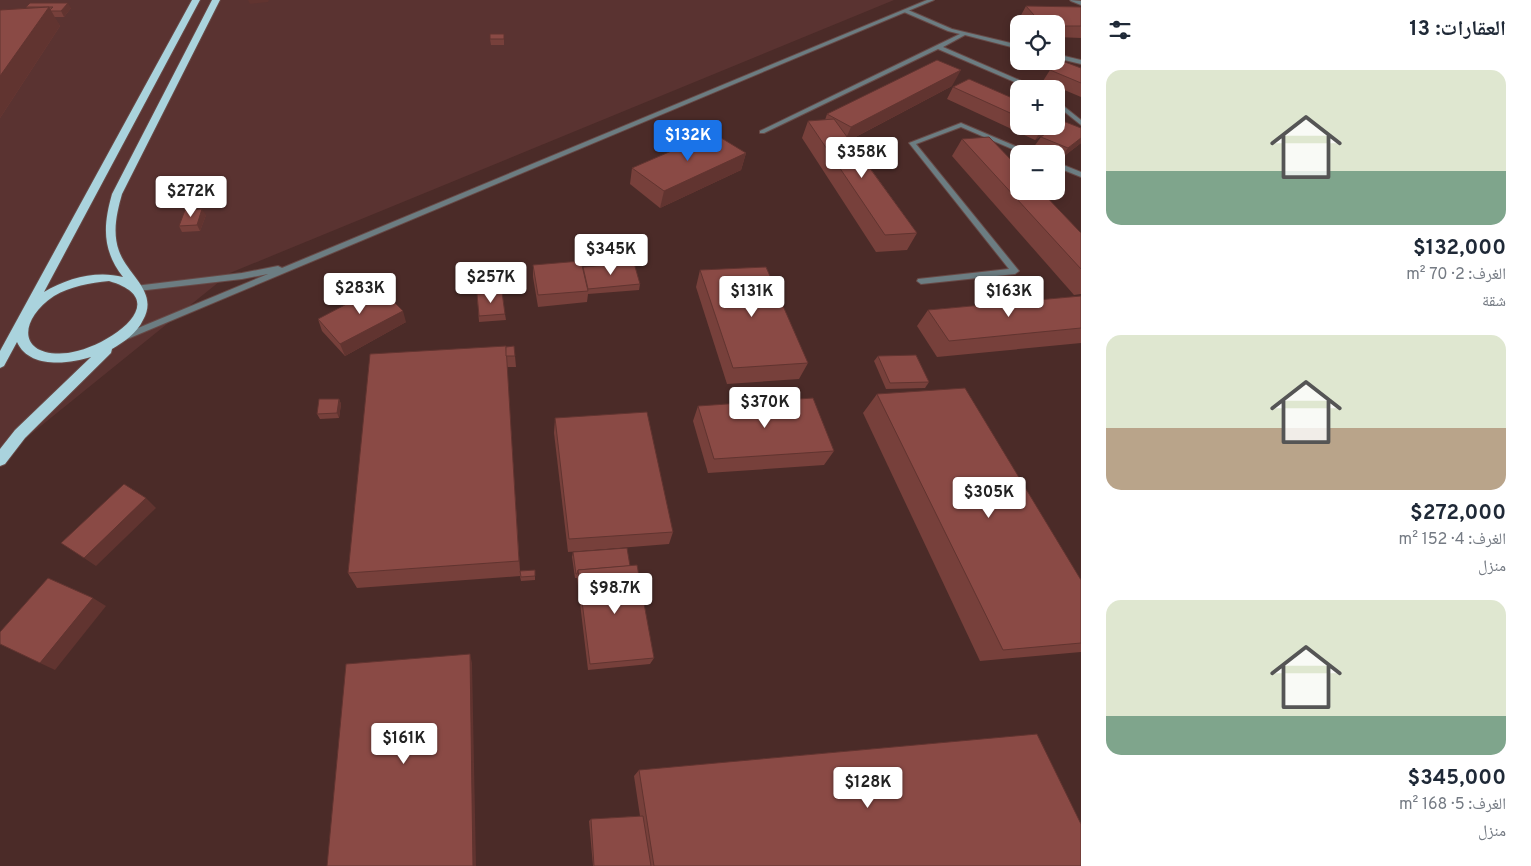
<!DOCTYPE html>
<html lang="ar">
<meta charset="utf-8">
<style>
:root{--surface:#fff;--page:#f2f2f3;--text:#1f2937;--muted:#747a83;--accent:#1a73e8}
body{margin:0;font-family:Overpass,"Noto Naskh Arabic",sans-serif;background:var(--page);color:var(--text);direction:rtl;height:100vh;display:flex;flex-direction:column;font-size:19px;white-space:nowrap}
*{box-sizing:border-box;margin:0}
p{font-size:16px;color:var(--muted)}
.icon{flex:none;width:28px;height:28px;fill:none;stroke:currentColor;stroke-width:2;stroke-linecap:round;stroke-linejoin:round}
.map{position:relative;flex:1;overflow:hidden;direction:ltr}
.drawer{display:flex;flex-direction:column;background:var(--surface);width:450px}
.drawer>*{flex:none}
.buttons{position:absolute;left:1010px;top:15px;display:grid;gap:10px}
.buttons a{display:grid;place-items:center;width:55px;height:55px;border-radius:10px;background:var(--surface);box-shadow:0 2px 8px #0003;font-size:25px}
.price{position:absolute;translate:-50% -42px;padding:0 11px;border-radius:5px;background:#fff;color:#222;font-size:16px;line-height:32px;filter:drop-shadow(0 1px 2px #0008)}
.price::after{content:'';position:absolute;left:50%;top:30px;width:15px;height:11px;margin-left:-8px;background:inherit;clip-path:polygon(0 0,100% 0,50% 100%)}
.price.selected{background:var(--accent);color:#fff}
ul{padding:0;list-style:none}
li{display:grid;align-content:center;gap:10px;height:265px;padding:0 25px}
li span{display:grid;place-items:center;height:155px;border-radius:15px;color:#555}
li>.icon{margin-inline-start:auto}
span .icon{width:90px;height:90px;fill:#fffc;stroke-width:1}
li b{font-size:21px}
h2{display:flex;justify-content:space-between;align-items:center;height:60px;padding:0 25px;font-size:21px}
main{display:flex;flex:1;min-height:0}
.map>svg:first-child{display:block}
.built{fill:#5a3331}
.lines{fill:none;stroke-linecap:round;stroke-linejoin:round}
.service-casing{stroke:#674946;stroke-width:2}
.minor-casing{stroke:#674946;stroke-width:2}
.tertiary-casing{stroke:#674946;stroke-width:2}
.trunk-casing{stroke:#674946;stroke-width:2}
.service{fill:#6c7d82;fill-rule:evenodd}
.minor{fill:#6c7d82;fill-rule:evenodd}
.tertiary{fill:#6c7d82;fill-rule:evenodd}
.trunk{fill:#aad3dd;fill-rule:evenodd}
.wall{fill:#77403b}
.shaded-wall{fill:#613430}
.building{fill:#8a4a45;stroke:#613430}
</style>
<main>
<section class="drawer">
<h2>العقارات: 13<svg class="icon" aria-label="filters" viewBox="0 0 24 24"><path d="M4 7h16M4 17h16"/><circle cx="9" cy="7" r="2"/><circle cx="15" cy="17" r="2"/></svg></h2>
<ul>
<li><span style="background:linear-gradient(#dfe7d0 65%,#7fa58c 0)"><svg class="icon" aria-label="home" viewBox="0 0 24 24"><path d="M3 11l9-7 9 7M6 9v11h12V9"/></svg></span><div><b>$132,000</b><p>الغرف: 2 · 70 m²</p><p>شقة</p></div></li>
<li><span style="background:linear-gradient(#dfe7d0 60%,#b9a48a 0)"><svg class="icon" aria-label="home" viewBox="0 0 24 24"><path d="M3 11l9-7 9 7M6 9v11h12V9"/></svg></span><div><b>$272,000</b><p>الغرف: 4 · 152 m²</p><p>منزل</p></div></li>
<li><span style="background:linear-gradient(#dfe7d0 75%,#7fa58c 0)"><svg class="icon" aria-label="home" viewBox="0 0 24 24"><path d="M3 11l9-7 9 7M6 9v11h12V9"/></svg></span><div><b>$345,000</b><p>الغرف: 5 · 168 m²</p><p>منزل</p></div></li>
</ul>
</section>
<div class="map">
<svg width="1081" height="866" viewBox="0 0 1081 866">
<rect width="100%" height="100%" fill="#4b2b28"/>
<polygon class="built" points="0,0 894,0 230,273 0,459"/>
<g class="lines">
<defs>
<g id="service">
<polygon points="1070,0 1081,1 1081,5 1071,1"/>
<polygon points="961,123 1034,154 1024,154 961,127 916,144 1019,271 1015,274 921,284 917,281 918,279 1009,269 909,143"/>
<polygon points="1056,162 1081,172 1081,177 1056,167"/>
</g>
<g id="minor">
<polygon points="904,10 908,10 952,29 1019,45 1019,49 965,35 943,47 1040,89 1031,89 938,49 764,133 760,133 760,131 960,34 948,31 904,12"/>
<polygon points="1056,54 1081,60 1081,64 1056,58"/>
<polygon points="1056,100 1081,120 1081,125 1056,105"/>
</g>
<polygon id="tertiary" points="927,0 934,0 125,340 122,341 118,338 119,336 268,274 242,279 138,291 134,288 135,286 242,273 278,266 282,268"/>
<path id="trunk" d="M192 0H200L44 292C67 278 97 270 123 277 102 250 103 226 112 194L212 0H220L122 194C117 212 112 232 119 251 128 276 159 292 143 320 137 333 124 342 112 349L111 353 25 438 5 464 0 466V449L15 430 91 357C69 364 29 369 17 342L4 366 0 368V351ZM109 281C178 301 104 349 68 353 17 358 18 320 54 296 71 286 90 283 109 281Z"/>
</defs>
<use href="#service" class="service-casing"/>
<use href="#minor" class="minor-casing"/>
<use href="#tertiary" class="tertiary-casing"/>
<use href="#trunk" class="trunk-casing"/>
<use href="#service" class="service"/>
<use href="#minor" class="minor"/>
<use href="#tertiary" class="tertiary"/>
<use href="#trunk" class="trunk"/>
</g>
<g class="wall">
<polygon points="30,3 71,8 64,17 54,17 60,26 0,118 0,10 26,8"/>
<polygon points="1026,6 1081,7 1081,38 1056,37 1056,24 1026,24 1020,17"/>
<polygon points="504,34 504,45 491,45 490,39"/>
<polygon points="1081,68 1081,97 1043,81 1050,70"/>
<polygon points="952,86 850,140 917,233 907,250 876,252 802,138 808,121 825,120 827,114"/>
<polygon points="953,87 1019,101 1019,126 1053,126 1050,130 1035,140 947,99"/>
<polygon points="1041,137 1081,143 1059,160 1056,159 1056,154 1045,154 1033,148"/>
<polygon points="962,139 1081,233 1081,294 1074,295 952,156"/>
<polygon points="746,153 741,170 660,208 630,184 632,168"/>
<polygon points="206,215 200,231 182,232 179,226"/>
<polygon points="533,265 583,267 640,284 639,290 588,294 587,302 538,307 533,277"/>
<polygon points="700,270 808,363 799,379 727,384 696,287"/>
<polygon points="477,294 505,314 506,320 479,322"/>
<polygon points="1081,296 1081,343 937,357 917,326 928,310"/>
<polygon points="318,319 406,322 345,356 322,331"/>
<polygon points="506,347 515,356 516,367 507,367 520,571 535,570 535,580 521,581 520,576 357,588 348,573"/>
<polygon points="878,356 929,382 925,388 886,389 874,361"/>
<polygon points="877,394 1081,580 1081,652 980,661 863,413"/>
<polygon points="339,399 341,404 339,418 320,419 317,414"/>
<polygon points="698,406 834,451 824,465 708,473 693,421"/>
<polygon points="555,418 673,532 669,544 568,552 554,433"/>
<polygon points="573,552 630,566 654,658 650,664 588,670 577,578 575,578 572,557"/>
<polygon points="639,770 1081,866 593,866 589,821 591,819 640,816 634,776"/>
</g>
<g class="shaded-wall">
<polygon points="248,0 269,0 268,2 250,4"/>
<polygon points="68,3 71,8 64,17 61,11"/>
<polygon points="49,7 60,26 0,118 0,76"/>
<polygon points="961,70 952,86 844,143 851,127"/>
<polygon points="1045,126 1053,126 1050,130 1035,140 1043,128"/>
<polygon points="1081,138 1081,143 1059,160 1068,148"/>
<polygon points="746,153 741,170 660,208 664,191"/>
<polygon points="202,209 206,215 200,231 197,225"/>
<polygon points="403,311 406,322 345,356 340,344"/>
<polygon points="339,399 341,404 339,418 337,413"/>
<polygon points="146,498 156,508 96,566 84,558"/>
<polygon points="93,598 106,606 55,670 40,663"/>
<polygon points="470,654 472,663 476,866 473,866"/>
</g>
<g class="building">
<polygon points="30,3 68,3 61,11 51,11 50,10 53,7 26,7"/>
<polygon points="1026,6 1081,7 1081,26 1056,26 1056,24 1042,24"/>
<polygon points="49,7 0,76 0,10"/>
<rect x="490" y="34" width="14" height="5"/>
<polygon points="937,60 961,70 851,127 827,114"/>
<polygon points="1065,62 1081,68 1081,83 1050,70"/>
<polygon points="969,79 1019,101 1019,117 953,87"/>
<polygon points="834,119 917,233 885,235 808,121"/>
<polygon points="1063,121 1081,128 1081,138 1068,148 1041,137"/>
<polygon points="713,133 746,153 664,191 632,168"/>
<polygon points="989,137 1019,168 1019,191 1041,191 1081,233 1081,269 962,139"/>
<polygon points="202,209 197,225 179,226 185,210"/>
<polygon points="581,261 588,291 538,295 533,265"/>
<polygon points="634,263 640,284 588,289 583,267"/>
<polygon points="766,267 808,363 733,368 700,270"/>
<polygon points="379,287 403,311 340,344 318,319"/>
<polygon points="502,292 505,314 479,316 477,294"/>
<polygon points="1081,296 1081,328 949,341 928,310"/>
<polygon points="506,346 519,561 348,573 370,354"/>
<polygon points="514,346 515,356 506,356 506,347"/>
<polygon points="916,355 929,382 890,383 878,356"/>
<polygon points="965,388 1081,580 1081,643 1003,650 877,394"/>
<polygon points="813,398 834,451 714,459 698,406"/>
<polygon points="319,399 339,399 337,413 317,414"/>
<polygon points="647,412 673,532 569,539 555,418"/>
<polygon points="124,484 146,498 84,558 61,543"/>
<polygon points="627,548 630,566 578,570 577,574 576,574 573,552"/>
<polygon points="637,565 654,658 590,664 578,570"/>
<polygon points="535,570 535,576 521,577 520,571"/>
<polygon points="48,578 93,598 40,663 0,644 0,632"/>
<polygon points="470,654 473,866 327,866 346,664"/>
<polygon points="1037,734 1081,824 1081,866 654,866 639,770"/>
<polygon points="643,816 651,866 594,866 591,819"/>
</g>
</svg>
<div class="buttons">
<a><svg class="icon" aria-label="locate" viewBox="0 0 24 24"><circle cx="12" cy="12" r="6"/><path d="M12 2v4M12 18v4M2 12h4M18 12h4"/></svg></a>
<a>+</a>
<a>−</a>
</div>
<b class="price selected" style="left:688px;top:162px">$132K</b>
<b class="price" style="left:862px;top:179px">$358K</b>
<b class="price" style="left:191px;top:218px">$272K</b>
<b class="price" style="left:611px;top:276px">$345K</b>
<b class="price" style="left:491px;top:304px">$257K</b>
<b class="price" style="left:360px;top:315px">$283K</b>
<b class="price" style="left:752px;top:318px">$131K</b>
<b class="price" style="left:1009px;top:318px">$163K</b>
<b class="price" style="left:765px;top:429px">$370K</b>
<b class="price" style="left:989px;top:519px">$305K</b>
<b class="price" style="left:615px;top:615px">$98.7K</b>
<b class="price" style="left:404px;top:765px">$161K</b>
<b class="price" style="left:868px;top:809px">$128K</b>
</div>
</main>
